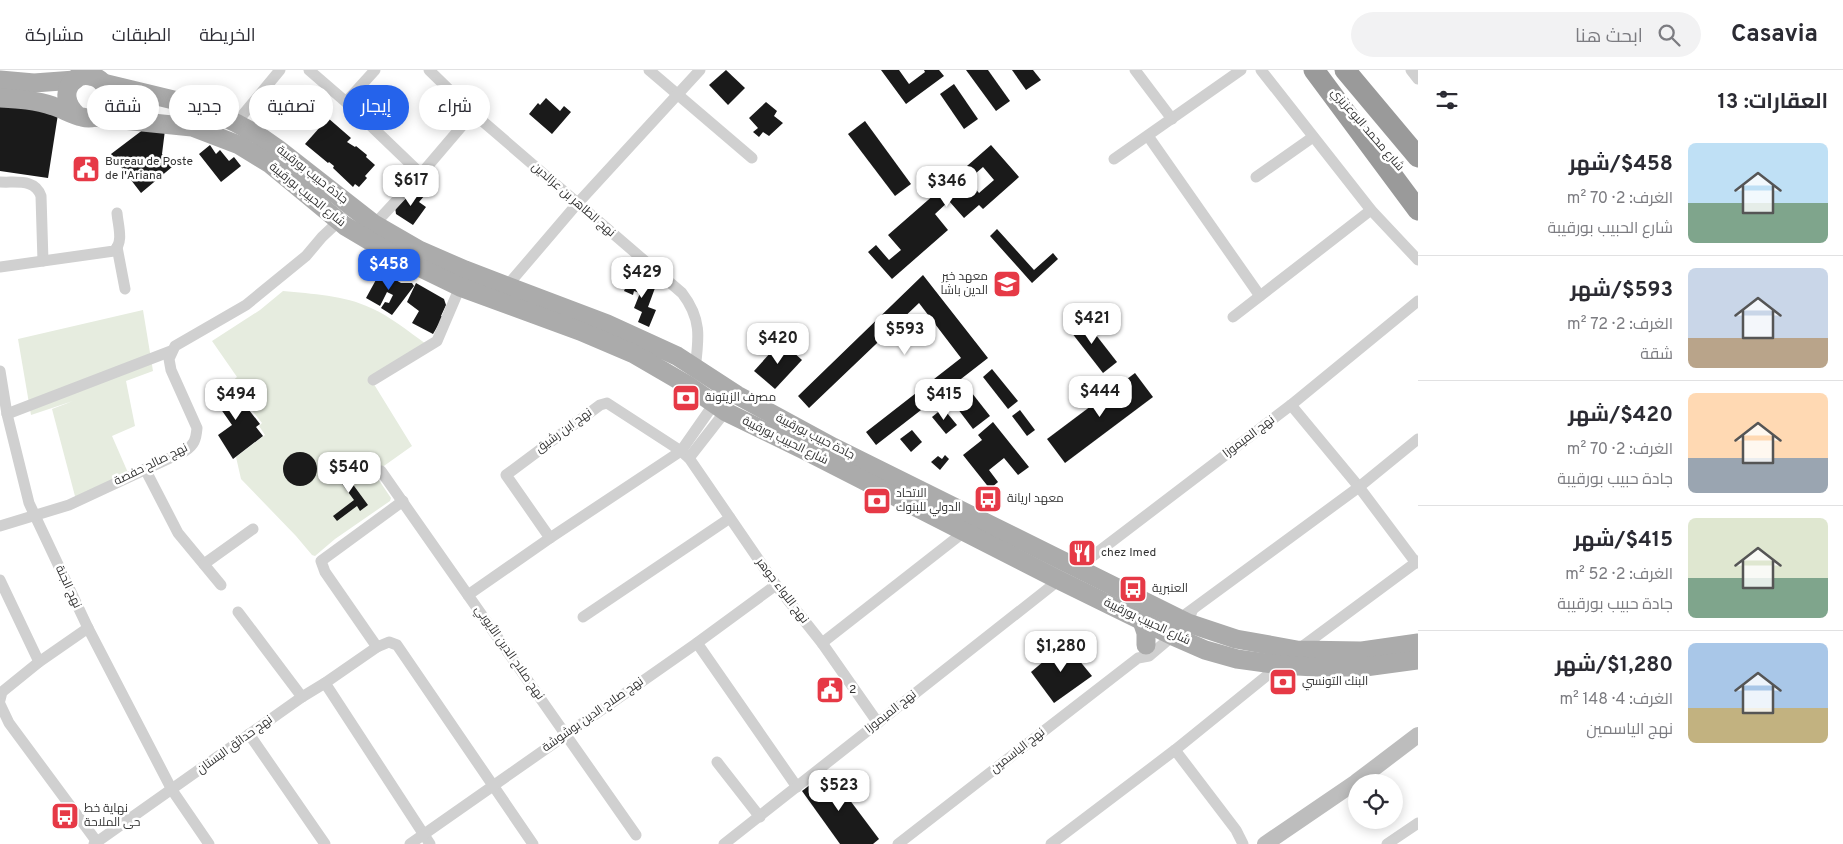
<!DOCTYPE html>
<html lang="ar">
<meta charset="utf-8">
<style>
:root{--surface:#fff;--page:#f2f2f3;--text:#2b2b33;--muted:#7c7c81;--line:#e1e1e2;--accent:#2563eb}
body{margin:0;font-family:Overpass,Cairo,sans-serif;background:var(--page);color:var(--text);direction:rtl;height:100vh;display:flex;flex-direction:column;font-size:19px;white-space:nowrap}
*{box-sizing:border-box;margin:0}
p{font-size:16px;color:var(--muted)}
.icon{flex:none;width:28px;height:28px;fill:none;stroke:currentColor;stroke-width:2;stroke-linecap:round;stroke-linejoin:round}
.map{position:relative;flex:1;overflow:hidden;direction:ltr}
.drawer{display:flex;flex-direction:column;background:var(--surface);width:425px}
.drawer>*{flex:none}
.guide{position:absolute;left:15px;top:15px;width:475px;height:45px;direction:rtl;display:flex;gap:10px}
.buttons{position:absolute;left:1348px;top:704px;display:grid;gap:10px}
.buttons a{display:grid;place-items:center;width:55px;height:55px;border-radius:50%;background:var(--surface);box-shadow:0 2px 12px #0003;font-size:25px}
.price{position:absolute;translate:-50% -42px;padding:0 11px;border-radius:10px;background:#fff;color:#222;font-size:16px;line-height:32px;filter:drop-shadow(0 1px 2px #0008)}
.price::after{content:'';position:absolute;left:50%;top:30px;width:15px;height:11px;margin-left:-8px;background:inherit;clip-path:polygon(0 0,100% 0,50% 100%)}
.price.selected{background:var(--accent);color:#fff}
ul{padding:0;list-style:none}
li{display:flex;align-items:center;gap:15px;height:125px;padding:0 15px}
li+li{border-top:1px solid var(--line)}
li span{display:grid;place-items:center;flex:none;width:140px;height:100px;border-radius:8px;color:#555}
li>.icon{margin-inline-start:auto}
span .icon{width:60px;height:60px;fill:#fffc;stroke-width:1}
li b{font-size:21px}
h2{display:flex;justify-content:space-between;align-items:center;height:60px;padding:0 15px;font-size:21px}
.pill{padding:0 18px;border-radius:22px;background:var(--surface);box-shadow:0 2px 12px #0003;font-size:18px;line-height:45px}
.pill.selected{background:var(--accent);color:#fff}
header{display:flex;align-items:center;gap:30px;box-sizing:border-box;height:70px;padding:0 25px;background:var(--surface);border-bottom:1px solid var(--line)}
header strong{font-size:24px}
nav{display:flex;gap:28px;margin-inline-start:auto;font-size:18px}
.search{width:350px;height:45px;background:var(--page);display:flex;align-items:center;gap:12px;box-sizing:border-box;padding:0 18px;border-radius:28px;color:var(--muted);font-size:19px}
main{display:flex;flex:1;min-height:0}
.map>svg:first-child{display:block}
.green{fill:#e6ecdf}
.building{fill:#1a1a1a;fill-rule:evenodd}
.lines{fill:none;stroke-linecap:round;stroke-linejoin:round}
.minor{stroke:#d0d0d0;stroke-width:11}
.secondary{stroke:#bdbdbd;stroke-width:16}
.primary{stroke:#ababab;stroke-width:19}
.motorway{stroke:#9a9a9a;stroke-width:21}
.labels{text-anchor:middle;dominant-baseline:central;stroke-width:5;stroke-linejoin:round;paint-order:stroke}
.street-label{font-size:12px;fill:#333;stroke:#fff}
.poi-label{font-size:12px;fill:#333;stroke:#fff;text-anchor:start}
</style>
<header>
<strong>Casavia</strong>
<div class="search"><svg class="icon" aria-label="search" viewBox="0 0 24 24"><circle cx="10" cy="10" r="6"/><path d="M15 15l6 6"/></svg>ابحث هنا</div>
<nav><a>الخريطة</a><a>الطبقات</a><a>مشاركة</a></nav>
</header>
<main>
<section class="drawer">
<h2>العقارات: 13<svg class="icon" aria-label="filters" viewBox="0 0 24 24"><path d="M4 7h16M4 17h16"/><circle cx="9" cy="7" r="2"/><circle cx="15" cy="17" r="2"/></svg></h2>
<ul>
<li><span style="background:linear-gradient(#bfe0f5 60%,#7fa58c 0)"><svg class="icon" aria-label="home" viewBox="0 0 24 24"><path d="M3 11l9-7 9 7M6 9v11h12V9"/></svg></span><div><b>$458/شهر</b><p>الغرف: 2 · 70 m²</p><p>شارع الحبيب بورقيبة</p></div></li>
<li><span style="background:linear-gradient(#c9d6e8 70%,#b9a48a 0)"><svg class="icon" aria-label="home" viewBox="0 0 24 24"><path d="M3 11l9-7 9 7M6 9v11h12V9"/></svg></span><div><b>$593/شهر</b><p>الغرف: 2 · 72 m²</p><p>شقة</p></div></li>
<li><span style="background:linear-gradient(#ffd9b3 65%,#9aa5b1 0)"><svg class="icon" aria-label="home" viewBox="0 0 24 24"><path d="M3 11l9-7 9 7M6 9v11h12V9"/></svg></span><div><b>$420/شهر</b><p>الغرف: 2 · 70 m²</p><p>جادة حبيب بورقيبة</p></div></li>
<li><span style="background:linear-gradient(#dfe7d0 60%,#7fa58c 0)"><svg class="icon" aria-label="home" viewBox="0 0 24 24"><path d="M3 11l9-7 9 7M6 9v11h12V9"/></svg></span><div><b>$415/شهر</b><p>الغرف: 2 · 52 m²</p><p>جادة حبيب بورقيبة</p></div></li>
<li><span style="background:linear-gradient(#a9c7e8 65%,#c2b280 0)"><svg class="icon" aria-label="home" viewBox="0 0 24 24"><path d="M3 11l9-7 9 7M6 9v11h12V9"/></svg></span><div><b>$1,280/شهر</b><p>الغرف: 4 · 148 m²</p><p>نهج الياسمين</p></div></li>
</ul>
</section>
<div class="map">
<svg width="1418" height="774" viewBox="0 0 1418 774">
<rect width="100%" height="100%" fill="#fff"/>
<g class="green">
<path d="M283 221C312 224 344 225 371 238 391 247 408 261 426 274L372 311 412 376 374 403 391 428 390 431 335 469 315 486 312 485 296 466 241 409 236 387 265 365 259 356 262 353 230 313 237 307 212 271 260 240Z"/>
<polygon points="143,240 153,301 126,311 135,356 112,366 129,405 76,430 52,339 73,331 31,345 18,269"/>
</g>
<g class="building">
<polygon points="726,0 745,18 728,35 709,15"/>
<polygon points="881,0 899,0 909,14 925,2 924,0 939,0 944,6 906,34"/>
<polygon points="966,0 988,0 1010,31 996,41"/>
<polygon points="1012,0 1033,0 1041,10 1026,20"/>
<polygon points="954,14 978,49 964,59 940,24"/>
<polygon points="546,28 560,41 564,36 571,42 552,64 529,44 538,33 540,35"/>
<polygon points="766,32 777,41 774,46 783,53 769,66 763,62 759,67 753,62 758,58 749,48"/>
<polygon points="0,34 58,44 48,108 0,101"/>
<polygon points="328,48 351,68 347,72 355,77 356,76 367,85 366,87 375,95 365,106 367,108 359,117 355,114 353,117 333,98 334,96 329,92 328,93 305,74"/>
<polygon points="865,51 911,114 895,126 848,64"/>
<polygon points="144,59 165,60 162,84 172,97 141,123 111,84"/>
<polygon points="210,75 216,84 220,80 229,91 234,87 241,96 221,112 199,84"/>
<path d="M991 75 1019 107 983 139 979 135 964 148 949 131 935 144 948 160 892 209 868 182 876 175 889 190 901 180 888 165ZM983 97 994 110 979 123 968 110Z"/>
<polygon points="419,118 425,125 419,132 426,137 413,155 396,144 395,137"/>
<polygon points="997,159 1034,200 1053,183 1058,189 1032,213 990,166"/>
<polygon points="383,197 397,204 394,209 401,213 412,213 414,216 392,245 381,238 385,232 389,233 393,225 387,222 380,236 366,228"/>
<polygon points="631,205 640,208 639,211 655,218 648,237 656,240 649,257 638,252 642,242 634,238 640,223 634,221 633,225 624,221"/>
<polygon points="923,205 988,288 876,375 866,362 961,288 919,233 809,338 798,326"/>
<polygon points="416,213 444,229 446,235 441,246 443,247 433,264 412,253 419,241 407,232"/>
<polygon points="1082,247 1117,292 1103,303 1068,258"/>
<polygon points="781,271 802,290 775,319 754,301"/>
<polygon points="992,299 1018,331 1008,339 983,307"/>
<polygon points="1135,303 1153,327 1065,393 1047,369"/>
<polygon points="227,312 260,354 256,357 263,366 233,389 218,365 232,355 218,335 215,337 207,327"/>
<polygon points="968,318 990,346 973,359 951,330"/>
<polygon points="943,338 957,355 946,364 932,347"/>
<polygon points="1020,340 1035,360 1027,366 1012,346"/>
<polygon points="993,352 1029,397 1018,405 1004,388 989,400 998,412 990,419 963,385 982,370 978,365"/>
<polygon points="912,360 922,372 911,382 900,369"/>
<circle cx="300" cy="399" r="17"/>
<polygon points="945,385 949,389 940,400 931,392 938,386 942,389"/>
<polygon points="338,394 368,435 360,441 357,436 337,451 333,446 354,430 331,399"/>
<polygon points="1065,573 1092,606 1054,633 1031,602"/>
<polygon points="828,701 879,769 873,774 840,774 802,721"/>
</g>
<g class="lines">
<g class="minor">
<polyline points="309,0 346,32 421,104"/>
<path d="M429 0 473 43 682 223C702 249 699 268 695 299"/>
<polyline points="649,0 752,88"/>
<polyline points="1135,0 1172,49"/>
<polyline points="1261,0 1371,140 1418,190"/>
<polyline points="1411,0 1418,9"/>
<polyline points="346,32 375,0"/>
<polyline points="236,53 280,0"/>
<polyline points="1148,66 1260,226"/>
<polyline points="1114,89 1241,0"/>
<polyline points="1256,107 1313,67"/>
<path d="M0 112C16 113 35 108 41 126L43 191"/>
<polyline points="372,157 421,104 473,43"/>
<polyline points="117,177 125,219"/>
<path d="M0 197 114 181C124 172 118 156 117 143"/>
<polyline points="507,216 577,134 700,0"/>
<polyline points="1233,247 1371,140"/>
<polyline points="0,301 7,344 29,433 88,558 172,720 209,774"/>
<polyline points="373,310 437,271 460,217"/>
<polyline points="1291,335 1359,417 1416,493"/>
<polyline points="7,344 171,281"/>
<polyline points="689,388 728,338"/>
<polyline points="145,399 178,463 221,515"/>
<polyline points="381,401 636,765"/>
<path d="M0 456 69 435 185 381C194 375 196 370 197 358L171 300 169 289 175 276 246 235 306 186 322 167 339 151"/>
<polyline points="550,468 506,405 600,335 607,333 681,381 689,388 776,515 822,573 878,653"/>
<polyline points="204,494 253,459"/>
<polyline points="1077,498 1291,335 1418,231"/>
<polyline points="0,510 39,592"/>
<polyline points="468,525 550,468 681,381 725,318"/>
<polyline points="238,542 302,627"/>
<polyline points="1186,544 1359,417 1418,369"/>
<polyline points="583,547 730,448"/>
<polyline points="697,573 797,717"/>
<polyline points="822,573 964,462"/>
<polyline points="377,577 325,502 321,491 403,431"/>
<polyline points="1299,579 1418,491"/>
<polyline points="325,613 430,774"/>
<polyline points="0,630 2,622 39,592 88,558"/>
<polyline points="0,634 9,653 97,772"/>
<polyline points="249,664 325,774"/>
<polyline points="1175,680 1236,760 1243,774"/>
<polyline points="717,692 760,747"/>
<polyline points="94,774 302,627 325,613 377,577 389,572 397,575 533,774"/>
<polyline points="410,774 697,573 776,515"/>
<polyline points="724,774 1059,510"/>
<polyline points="898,774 1138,588 1149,586 1188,553 1192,541"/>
<polyline points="1051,774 1175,680 1280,595"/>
<polyline points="1387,774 1418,753"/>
</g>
<polyline class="secondary" points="1265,774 1356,712 1418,665"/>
<g class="primary">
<polyline points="0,10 34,13 75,10"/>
<polyline points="103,13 186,33 206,39 236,53 258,65 278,79 374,154 419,180 465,200 607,254 677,286 737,325 833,377 1188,553 1236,569 1297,580 1362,581 1418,573"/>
<path d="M0 28C18 29 36 30 53 36 63 39 72 45 82 47 110 55 118 10 90 6 85 5 79 6 75 9 62 20 66 35 77 45"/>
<polyline points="93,47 192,57 239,75 270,94 345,156 392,184 460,217 580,261 634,284 689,316 726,342 804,380 1059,510 1173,566 1205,580 1237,589 1280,595 1315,597 1365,597 1418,590"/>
<polyline points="1142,551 1146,563 1146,575"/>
</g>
<g class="motorway">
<polyline points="1314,0 1418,140"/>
<polyline points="1345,0 1418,87"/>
</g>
</g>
<defs>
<symbol id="civic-square" viewBox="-11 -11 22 22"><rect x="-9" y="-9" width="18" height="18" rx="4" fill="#e63946" stroke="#fff"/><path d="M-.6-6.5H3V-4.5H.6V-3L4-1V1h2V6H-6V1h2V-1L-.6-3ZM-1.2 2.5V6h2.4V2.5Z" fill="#fff"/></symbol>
<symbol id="university-square" viewBox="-11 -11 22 22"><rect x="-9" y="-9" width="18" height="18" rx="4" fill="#e63946" stroke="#fff"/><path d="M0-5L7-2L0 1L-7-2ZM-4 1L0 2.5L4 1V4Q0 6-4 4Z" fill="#fff"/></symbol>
<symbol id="bank-square" viewBox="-11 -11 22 22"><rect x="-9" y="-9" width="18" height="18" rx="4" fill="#e63946" stroke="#fff"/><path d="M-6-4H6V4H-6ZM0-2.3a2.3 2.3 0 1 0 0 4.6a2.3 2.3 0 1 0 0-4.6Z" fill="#fff"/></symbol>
<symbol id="bus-square" viewBox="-11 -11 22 22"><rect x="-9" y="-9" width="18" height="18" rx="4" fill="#e63946" stroke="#fff"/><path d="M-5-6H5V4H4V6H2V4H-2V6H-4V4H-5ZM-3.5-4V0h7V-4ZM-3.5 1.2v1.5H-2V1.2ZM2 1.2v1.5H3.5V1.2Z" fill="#fff"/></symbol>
<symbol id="restaurant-square" viewBox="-11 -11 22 22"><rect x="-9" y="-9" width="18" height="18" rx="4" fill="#e63946" stroke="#fff"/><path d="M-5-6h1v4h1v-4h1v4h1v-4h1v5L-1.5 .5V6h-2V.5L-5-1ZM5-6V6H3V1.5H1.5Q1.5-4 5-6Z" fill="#fff"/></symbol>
</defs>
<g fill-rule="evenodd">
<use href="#civic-square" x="70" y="83" width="32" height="32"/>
<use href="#university-square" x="991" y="198" width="32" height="32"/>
<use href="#bank-square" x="670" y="312" width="32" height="32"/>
<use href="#bus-square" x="972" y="413" width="32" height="32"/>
<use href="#bank-square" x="861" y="415" width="32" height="32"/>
<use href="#restaurant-square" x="1066" y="467" width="32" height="32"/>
<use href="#bus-square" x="1117" y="503" width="32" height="32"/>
<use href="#bank-square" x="1267" y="596" width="32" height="32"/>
<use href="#civic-square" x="814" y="604" width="32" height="32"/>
<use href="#bus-square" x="49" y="730" width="32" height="32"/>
</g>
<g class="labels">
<g class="street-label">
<text transform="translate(1367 60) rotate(49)">شارع محمد البوعزيزي</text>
<text transform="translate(312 105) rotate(38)">جادة حبيب بورقيبة</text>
<text transform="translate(307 125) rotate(39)">شارع الحبيب بورقيبة</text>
<text transform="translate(573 130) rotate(41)">نهج الطاهر بن عزالدين</text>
<text transform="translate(564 361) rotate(-36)">نهج ابن رشيق</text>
<text transform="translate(815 367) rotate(27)">جادة حبيب بورقيبة</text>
<text transform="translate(1249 367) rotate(-37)">نهج الميموزا</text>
<text transform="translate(785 371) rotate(26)">شارع الحبيب بورقيبة</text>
<text transform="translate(151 395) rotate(-26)">نهج صالح حفصة</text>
<text transform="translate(68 517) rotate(65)">نهج الجنة</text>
<text transform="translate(782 521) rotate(53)">نهج اللواء جوهر</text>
<text transform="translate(1147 552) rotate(25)">شارع الحبيب بورقيبة</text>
<text transform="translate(509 583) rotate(55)">نهج صلاح الدين الأيوبي</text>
<text transform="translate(891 642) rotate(-38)">نهج الميموزا</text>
<text transform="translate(593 645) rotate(-35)">نهج صلاح الدين بوشوشة</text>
<text transform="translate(235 675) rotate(-36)">نهج حدائق البستان</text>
<text transform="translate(1018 681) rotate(-38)">نهج الياسمين</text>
</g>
<g class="poi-label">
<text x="105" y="92">Bureau de Poste<tspan x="105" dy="14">de l'Ariana</tspan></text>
<text x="988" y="207" text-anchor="end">معهد خير<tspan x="988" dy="14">الدين باشا</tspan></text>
<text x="705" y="328">مصرف الزيتونة</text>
<text x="896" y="424">الاتحاد<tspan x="896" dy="14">الدولي للبنوك</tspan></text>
<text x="1007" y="429">معهد اريانة</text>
<text x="1101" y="483">chez Imed</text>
<text x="1152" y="519">العنبرية</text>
<text x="1302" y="612">البنك التونسي</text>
<text x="849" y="620">2</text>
<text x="84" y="739">نهاية خط<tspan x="84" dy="14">حى الملاحة</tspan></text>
</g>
</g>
</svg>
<div class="buttons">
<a><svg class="icon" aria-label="locate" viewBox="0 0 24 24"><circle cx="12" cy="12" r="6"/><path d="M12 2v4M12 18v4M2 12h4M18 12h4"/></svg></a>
</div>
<b class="price" style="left:411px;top:137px">$617</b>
<b class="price" style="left:947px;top:138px">$346</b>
<b class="price selected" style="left:389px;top:221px">$458</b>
<b class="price" style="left:642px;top:229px">$429</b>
<b class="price" style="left:1092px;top:275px">$421</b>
<b class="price" style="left:905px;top:286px">$593</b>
<b class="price" style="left:778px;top:295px">$420</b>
<b class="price" style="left:1100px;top:348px">$444</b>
<b class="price" style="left:236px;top:351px">$494</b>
<b class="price" style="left:944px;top:351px">$415</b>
<b class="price" style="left:349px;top:424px">$540</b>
<b class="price" style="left:1061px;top:603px">$1,280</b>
<b class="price" style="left:839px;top:742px">$523</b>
<div class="guide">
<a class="pill">شراء</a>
<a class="pill selected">إيجار</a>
<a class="pill">تصفية</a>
<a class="pill">جديد</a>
<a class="pill">شقة</a>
</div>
</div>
</main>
